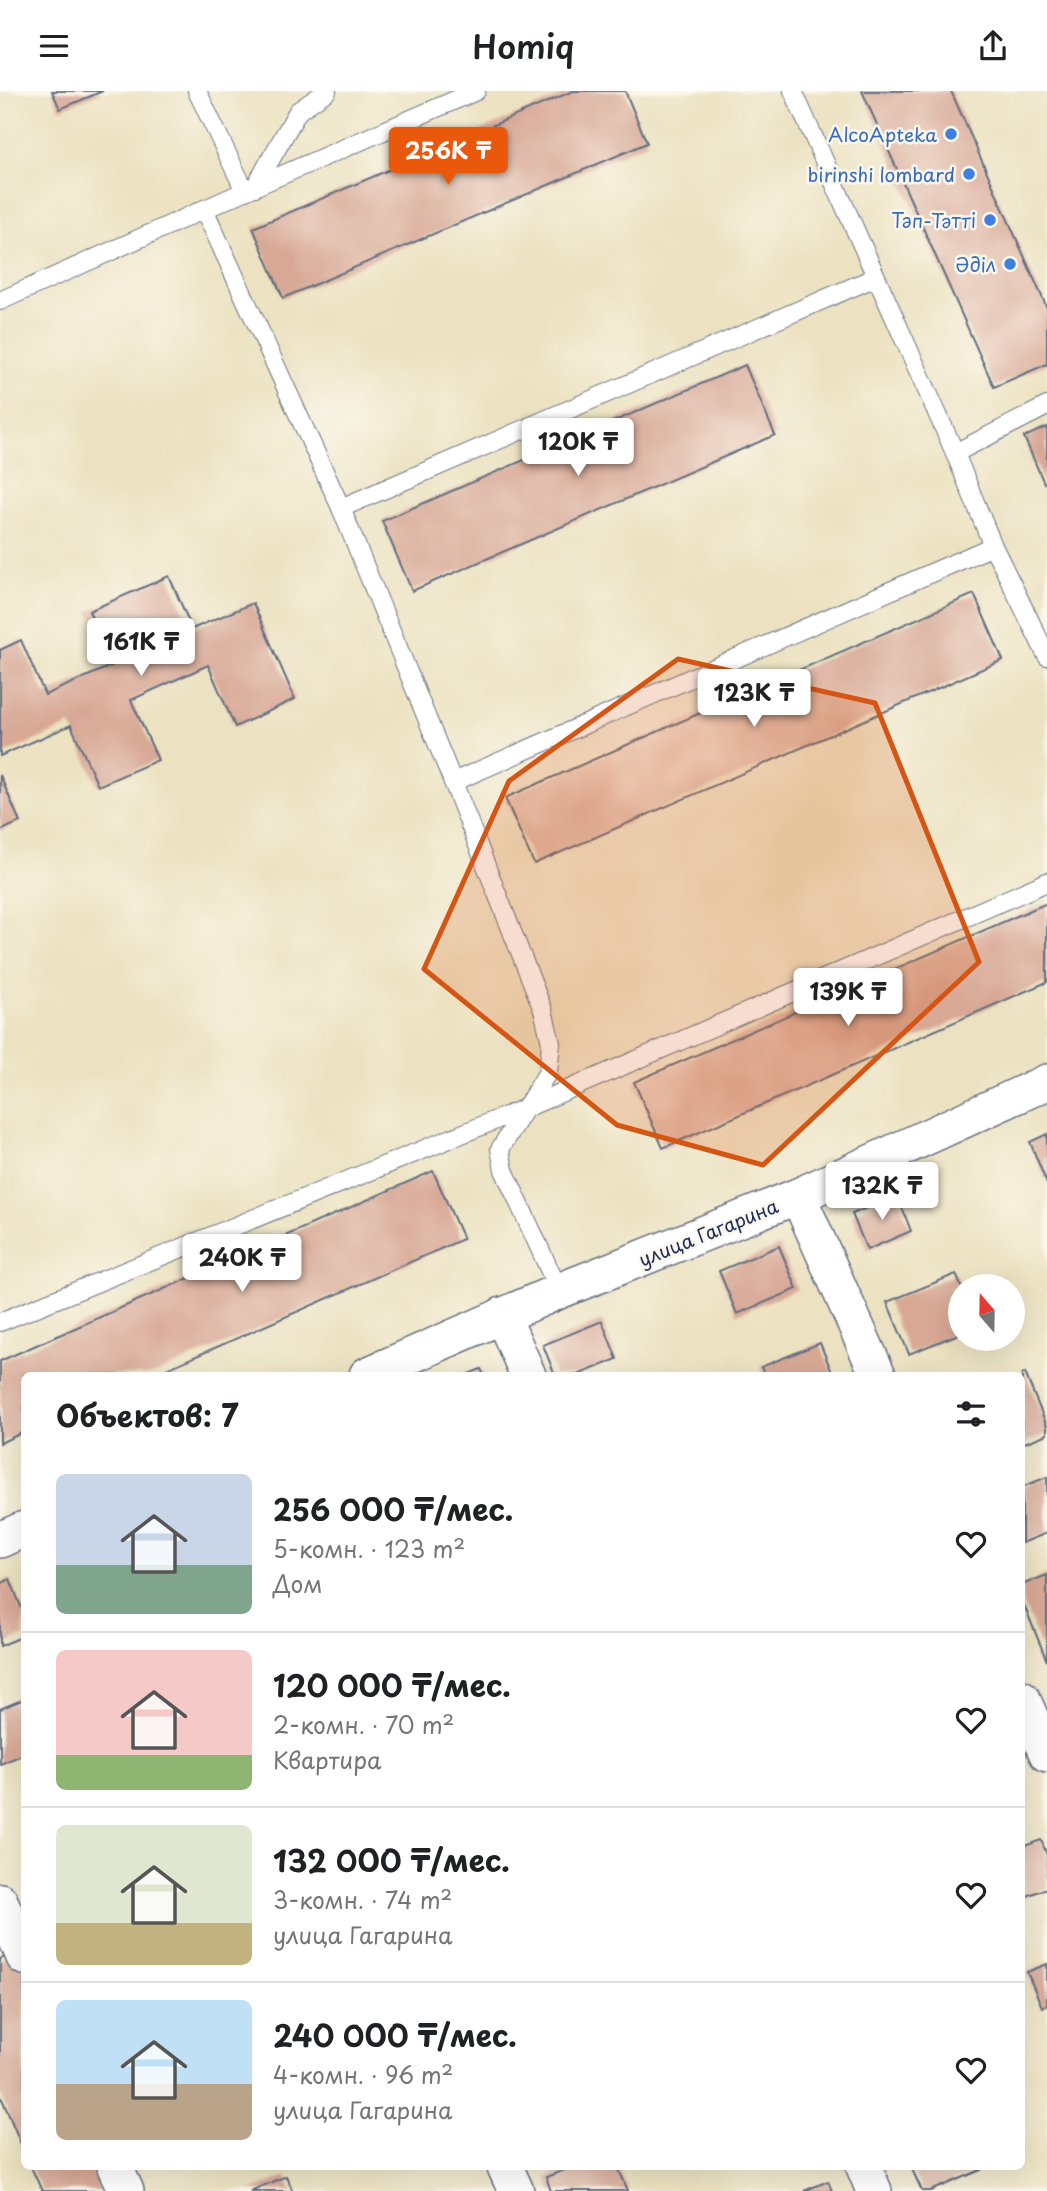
<!DOCTYPE html>
<html lang="ru">
<meta charset="utf-8">
<style>
:root{--surface:#fff;--page:#f2f2f2;--text:#202124;--muted:#757577;--line:#e0e0e0;--accent:#ea580c}
body{margin:0;font-family:"Playpen Sans",sans-serif;background:var(--page);color:var(--text);height:100vh;display:flex;flex-direction:column;font-size:26px;white-space:nowrap}
*{box-sizing:border-box;margin:0}
p{font-size:23px;color:var(--muted)}
.icon{flex:none;width:38px;height:38px;fill:none;stroke:currentColor;stroke-width:2;stroke-linecap:round;stroke-linejoin:round}
.map{position:relative;flex:1;overflow:hidden}
.details{position:absolute;left:21px;top:1281px;width:1004px;height:798px;display:flex;flex-direction:column;background:var(--surface);border-radius:10px;box-shadow:0 7px 28px #0002}
.details>*{flex:none}
.needle{width:46px;rotate:340deg}
.buttons{position:absolute;left:948px;top:1183px;display:grid;gap:14px}
.buttons a{display:grid;place-items:center;width:77px;height:77px;border-radius:50%;background:var(--surface);box-shadow:0 7px 28px #0002;font-size:35px}
.price{position:absolute;translate:-50% -60px;padding:0 16px;border-radius:7px;background:#fff;color:#222;font-size:23px;line-height:46px;filter:drop-shadow(0 2px 4px #0008)}
.price::after{content:'';position:absolute;left:50%;top:42px;width:21px;height:16px;margin-left:-10px;background:inherit;clip-path:polygon(0 0,100% 0,50% 100%)}
.price.active{background:var(--accent);color:#fff}
ul{padding:0;list-style:none}
li{display:flex;align-items:center;gap:21px;height:175px;padding:0 35px}
li+li{border-top:2px solid var(--line)}
li span{display:grid;place-items:center;flex:none;width:196px;height:140px;border-radius:10px;color:#555}
li>.icon{margin-inline-start:auto}
span .icon{width:84px;height:84px;fill:#fffc;stroke-width:1}
li b{font-size:30px}
h2{display:flex;justify-content:space-between;align-items:center;height:84px;padding:0 35px;font-size:30px}
header{display:flex;justify-content:space-between;align-items:center;height:91px;padding:0 35px;background:var(--surface);font-size:32px;font-weight:600}
.map>svg:first-child{display:block}
.building{fill:#d8a895}
.lines{fill:none;stroke-linecap:round;stroke-linejoin:round}
.lane-casing{stroke:#646e81;stroke-width:20}
.street-casing{stroke:#646e81;stroke-width:38}
.lane{stroke:#fff;stroke-width:18}
.street{stroke:#fff;stroke-width:35}
.marked{fill:#d45514;fill-opacity:0.2;stroke:#d45514;stroke-width:5;stroke-linejoin:round}
.shop-dot{fill:#3f7fe0;stroke:#fbf7ec;stroke-width:2.5}
.labels{text-anchor:middle;dominant-baseline:central;stroke-width:5;stroke-linejoin:round;paint-order:stroke}
.shop-label{font-size:19px;fill:#366cbe;stroke:#fbf7ec;text-anchor:end}
.street-label{font-size:19px;fill:#1b2f5e;stroke:#fbf7ec}
</style>
<header><svg class="icon" aria-label="menu" viewBox="0 0 24 24"><path d="M4 6h16M4 12h16M4 18h16"/></svg>Homiq<svg class="icon" aria-label="share" viewBox="0 0 24 24"><path d="M12 15V3M7 8l5-5 5 5M5 13v7h14v-7"/></svg></header>
<div class="map">
<svg width="1047" height="2100" viewBox="0 0 1047 2100">
<rect width="100%" height="100%" fill="#fbf7ec"/>
<filter id="ink" filterUnits="userSpaceOnUse"><feTurbulence type="fractalNoise" baseFrequency=".0143" numOctaves="2"/><feDisplacementMap in="SourceGraphic" scale="14" xChannelSelector="R" yChannelSelector="G"/><feConvolveMatrix kernelMatrix="1 2 1 2 8 2 1 2 1" color-interpolation-filters="sRGB"/></filter>
<filter id="wash" filterUnits="userSpaceOnUse"><feTurbulence type="fractalNoise" baseFrequency=".00686" numOctaves="4" result="noise"/><feDisplacementMap in="SourceGraphic" scale="28" xChannelSelector="R" yChannelSelector="G"/><feGaussianBlur stdDeviation="1.57" result="paint"/><feColorMatrix in="noise" values="0 0 0 0 0 0 0 0 0 0 0 0 0 0 0 0 0 1.4 0 .05"/><feComposite in="paint" operator="in"/></filter>
<g filter="url(#wash)">
<rect width="100%" height="100%" fill="#ece2c1"/>
<g id="blocks">
<g class="building">
<polygon points="52,0 103,0 60,18"/>
<polygon points="573,0 625,0 647,52 283,207 253,137"/>
<polygon points="862,0 951,0 1047,217 1047,273 994,296"/>
<polygon points="745,274 775,344 412,500 382,430"/>
<polygon points="1047,336 1047,391 1044,392 1024,346"/>
<polygon points="169,485 192,538 253,512 295,608 235,636 208,574 131,609 158,669 98,695 71,634 0,665 0,559 21,549 45,604 113,574 89,520"/>
<polygon points="974,503 1003,569 534,773 505,707"/>
<polygon points="0,684 20,731 0,740"/>
<polygon points="1047,812 1047,891 663,1057 634,991"/>
<polygon points="1047,1043 1047,1093 1030,1051"/>
<polygon points="433,1080 463,1148 153,1284 24,1284 24,1341 0,1352 0,1270"/>
<polygon points="897,1104 911,1140 867,1159 852,1123"/>
<polygon points="779,1155 797,1198 737,1223 719,1180"/>
<polygon points="956,1183 961,1195 961,1242 909,1263 887,1211"/>
<polygon points="602,1230 617,1268 578,1284 555,1284 543,1254"/>
<polygon points="820,1252 833,1284 765,1284 761,1276"/>
<polygon points="481,1278 484,1284 466,1284"/>
<polygon points="1025,1282 1047,1335 1047,1343 1022,1353 1022,1284"/>
<polygon points="1047,1386 1047,1442 1022,1452 1022,1396"/>
<polygon points="1047,1484 1047,1570 1022,1509 1022,1494"/>
<polygon points="10,1488 24,1523 24,1545 0,1555 0,1493"/>
<polygon points="24,1608 24,1663 0,1673 0,1618"/>
<polygon points="1041,1749 1047,1764 1047,1797 1022,1807 1022,1756"/>
<polygon points="16,1861 24,1881 24,2060 0,2003 0,1868"/>
<polygon points="1047,1873 1047,1914 1042,1916 1027,1881"/>
<polygon points="31,2076 108,2076 118,2100 42,2100"/>
<polygon points="572,2076 618,2076 628,2100 551,2100 546,2086"/>
<polygon points="911,2076 979,2076 981,2079 931,2100 922,2100"/>
<polygon points="286,2085 293,2100 250,2100"/>
<polygon points="828,2090 832,2100 804,2100"/>
</g>
</g>
</g>
<g filter="url(#ink)">
<use href="#blocks" fill-opacity="0" stroke="#646e81" stroke-width="2"/>
<g class="lines">
<defs>
<g id="lane">
<polyline points="197,0 245,100"/>
<polyline points="793,0 955,362 993,455 1047,565"/>
<polyline points="255,96 298,20 327,0"/>
<polyline points="204,118 341,417 453,691 543,919 551,952 548,981 500,1058 504,1079 559,1200"/>
<polyline points="0,210 245,100 476,0"/>
<polyline points="955,362 1047,315"/>
<polyline points="341,417 876,186"/>
<polyline points="453,691 993,455"/>
<polyline points="0,1231 528,1016 1047,791"/>
</g>
<g id="street">
<polyline points="798,1105 878,1284"/>
<polyline points="502,1224 528,1284"/>
<polyline points="367,1284 559,1200 798,1105 1047,991"/>
<polyline points="0,1449 24,1438"/>
<polyline points="1022,1607 1047,1663"/>
<polyline points="0,1810 24,1866"/>
<polyline points="115,2076 126,2100"/>
<polyline points="505,2076 516,2100"/>
<polyline points="864,2076 874,2100"/>
</g>
</defs>
<use href="#lane" class="lane-casing"/>
<use href="#street" class="street-casing"/>
<use href="#lane" class="lane"/>
<use href="#street" class="street"/>
</g>
</g>
<path class="marked" d="M678 568 875 612 979 871 763 1074 617 1034 424 878 509 690Z"/>
<g class="shop-dot">
<circle cx="951" cy="43" r="7"/>
<circle cx="969" cy="83" r="7"/>
<circle cx="990" cy="129" r="7"/>
<circle cx="1010" cy="173" r="7"/>
</g>
<g class="labels">
<g class="shop-label">
<text x="937" y="43">AlcoApteka</text>
<text x="955" y="83">birinshi lombard</text>
<text x="976" y="129">Тәп-Тәтті</text>
<text x="996" y="173">Әділ</text>
</g>
<g class="street-label">
<text transform="translate(708 1141) rotate(-22)">улица Гагарина</text>
</g>
</g>
</svg>
<div class="buttons">
<a><svg class="needle" viewBox="-14 -14 28 28"><path d="M0-13l5 13h-10z" fill="#e53935"/><path d="M0 13l5-13h-10z" fill="#757577"/></svg></a>
</div>
<b class="price active" style="left:448px;top:96px">256K ₸</b>
<b class="price" style="left:578px;top:387px">120K ₸</b>
<b class="price" style="left:141px;top:587px">161K ₸</b>
<b class="price" style="left:754px;top:638px">123K ₸</b>
<b class="price" style="left:848px;top:937px">139K ₸</b>
<b class="price" style="left:882px;top:1131px">132K ₸</b>
<b class="price" style="left:242px;top:1203px">240K ₸</b>
<section class="details">
<h2>Объектов: 7<svg class="icon" aria-label="filters" viewBox="0 0 24 24"><path d="M4 7h16M4 17h16"/><circle cx="9" cy="7" r="2"/><circle cx="15" cy="17" r="2"/></svg></h2>
<ul>
<li><span style="background:linear-gradient(#c9d6e8 65%,#7fa58c 0)"><svg class="icon" aria-label="home" viewBox="0 0 24 24"><path d="M3 11l9-7 9 7M6 9v11h12V9"/></svg></span><div><b>256 000 ₸/мес.</b><p>5-комн. · 123 m²</p><p>Дом</p></div><svg class="icon" aria-label="heart" viewBox="0 0 24 24"><path d="M12 20l-8-8c-3-5 5-10 8-4 3-6 11-1 8 4z"/></svg></li>
<li><span style="background:linear-gradient(#f6c9c9 75%,#8fb573 0)"><svg class="icon" aria-label="home" viewBox="0 0 24 24"><path d="M3 11l9-7 9 7M6 9v11h12V9"/></svg></span><div><b>120 000 ₸/мес.</b><p>2-комн. · 70 m²</p><p>Квартира</p></div><svg class="icon" aria-label="heart" viewBox="0 0 24 24"><path d="M12 20l-8-8c-3-5 5-10 8-4 3-6 11-1 8 4z"/></svg></li>
<li><span style="background:linear-gradient(#dfe7d0 70%,#c2b280 0)"><svg class="icon" aria-label="home" viewBox="0 0 24 24"><path d="M3 11l9-7 9 7M6 9v11h12V9"/></svg></span><div><b>132 000 ₸/мес.</b><p>3-комн. · 74 m²</p><p>улица Гагарина</p></div><svg class="icon" aria-label="heart" viewBox="0 0 24 24"><path d="M12 20l-8-8c-3-5 5-10 8-4 3-6 11-1 8 4z"/></svg></li>
<li><span style="background:linear-gradient(#bfe0f5 60%,#b9a48a 0)"><svg class="icon" aria-label="home" viewBox="0 0 24 24"><path d="M3 11l9-7 9 7M6 9v11h12V9"/></svg></span><div><b>240 000 ₸/мес.</b><p>4-комн. · 96 m²</p><p>улица Гагарина</p></div><svg class="icon" aria-label="heart" viewBox="0 0 24 24"><path d="M12 20l-8-8c-3-5 5-10 8-4 3-6 11-1 8 4z"/></svg></li>
</ul>
</section>
</div>
